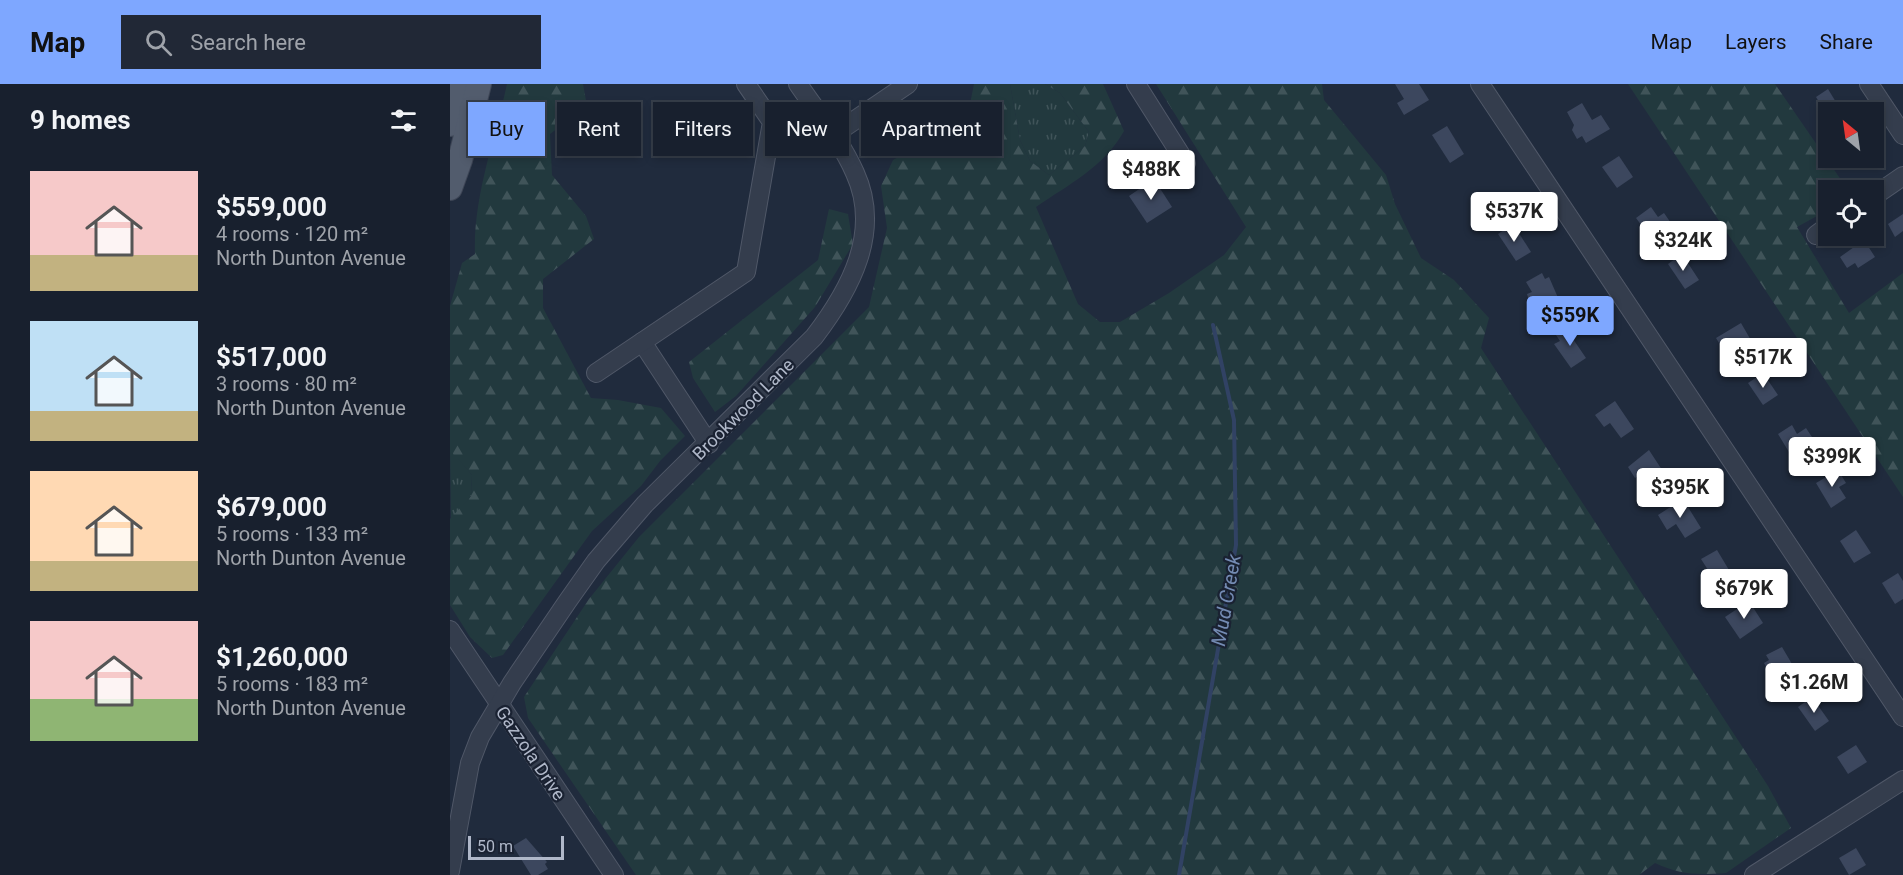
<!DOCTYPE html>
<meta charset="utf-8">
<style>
:root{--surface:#18202e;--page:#212836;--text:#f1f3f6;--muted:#9fa3aa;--line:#363e4a;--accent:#7ea7ff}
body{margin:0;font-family:Roboto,sans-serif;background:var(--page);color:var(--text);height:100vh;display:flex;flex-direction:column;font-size:22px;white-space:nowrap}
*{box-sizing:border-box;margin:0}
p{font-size:20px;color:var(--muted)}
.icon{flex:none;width:33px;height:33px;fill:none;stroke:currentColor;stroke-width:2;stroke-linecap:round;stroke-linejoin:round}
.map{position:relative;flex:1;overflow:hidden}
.side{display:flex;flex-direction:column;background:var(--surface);width:450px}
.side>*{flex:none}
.guide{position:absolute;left:18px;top:18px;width:570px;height:54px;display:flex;gap:12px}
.needle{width:39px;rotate:331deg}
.controls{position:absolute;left:1368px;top:18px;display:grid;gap:12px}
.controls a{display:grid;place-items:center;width:66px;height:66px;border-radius:0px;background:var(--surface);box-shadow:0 3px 9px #0003,0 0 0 2px var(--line);font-size:30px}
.scale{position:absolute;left:18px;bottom:15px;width:96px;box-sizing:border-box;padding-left:6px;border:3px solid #b0b8c9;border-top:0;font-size:16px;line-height:21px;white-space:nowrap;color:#b0b8c9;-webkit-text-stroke:4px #1a2232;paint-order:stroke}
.price{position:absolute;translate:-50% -51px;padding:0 14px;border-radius:6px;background:#fff;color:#222;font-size:20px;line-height:39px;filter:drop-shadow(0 2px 3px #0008)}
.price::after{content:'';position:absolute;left:50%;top:36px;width:18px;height:14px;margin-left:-9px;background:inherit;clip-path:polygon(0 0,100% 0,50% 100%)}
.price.selected{background:var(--accent);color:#111}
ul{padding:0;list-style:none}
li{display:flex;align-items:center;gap:18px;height:150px;padding:0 30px}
li span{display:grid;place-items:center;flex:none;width:168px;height:120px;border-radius:0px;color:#555}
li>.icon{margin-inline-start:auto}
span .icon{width:72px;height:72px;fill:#fffc;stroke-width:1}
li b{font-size:26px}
h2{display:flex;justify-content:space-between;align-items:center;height:72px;padding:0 30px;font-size:26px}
.tag{padding:0 21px;border-radius:0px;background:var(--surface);box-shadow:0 3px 9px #0003,0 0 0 2px var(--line);font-size:21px;line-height:54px}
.tag.selected{background:var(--accent);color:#111}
header{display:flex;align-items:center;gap:36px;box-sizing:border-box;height:84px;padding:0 30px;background:var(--accent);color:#111}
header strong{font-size:28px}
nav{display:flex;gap:33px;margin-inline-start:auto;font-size:21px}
.search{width:420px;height:54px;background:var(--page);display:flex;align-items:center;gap:15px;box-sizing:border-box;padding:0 21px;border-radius:0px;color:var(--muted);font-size:22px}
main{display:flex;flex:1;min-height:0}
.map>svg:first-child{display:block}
.grass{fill:url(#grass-tufts)}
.forest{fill:url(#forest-firs)}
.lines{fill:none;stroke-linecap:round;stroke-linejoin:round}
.stream{stroke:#314264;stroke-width:4}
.building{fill:#3c475e}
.minor-casing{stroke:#505868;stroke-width:20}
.major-casing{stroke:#3e4656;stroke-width:26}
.minor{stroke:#343d4d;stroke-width:18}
.major{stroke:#525c6d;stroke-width:24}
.labels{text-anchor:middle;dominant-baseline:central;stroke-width:4.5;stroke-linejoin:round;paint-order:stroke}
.street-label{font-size:18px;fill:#b0b8c9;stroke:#1a2232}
.water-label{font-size:20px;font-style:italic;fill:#748bb3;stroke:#1a2232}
</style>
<header>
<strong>Map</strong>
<div class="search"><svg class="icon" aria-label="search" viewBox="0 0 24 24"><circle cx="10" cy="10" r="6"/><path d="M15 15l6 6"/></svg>Search here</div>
<nav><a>Map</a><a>Layers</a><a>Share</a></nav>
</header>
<main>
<section class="side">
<h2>9 homes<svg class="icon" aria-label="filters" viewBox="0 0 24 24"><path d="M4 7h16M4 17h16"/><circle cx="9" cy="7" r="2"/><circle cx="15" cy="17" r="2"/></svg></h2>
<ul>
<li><span style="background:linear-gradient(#f6c9c9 70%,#c2b280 0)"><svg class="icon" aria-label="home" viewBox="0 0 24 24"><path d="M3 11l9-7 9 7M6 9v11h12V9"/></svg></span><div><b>$559,000</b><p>4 rooms · 120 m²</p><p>North Dunton Avenue</p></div></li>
<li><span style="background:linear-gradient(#bfe0f5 75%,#c2b280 0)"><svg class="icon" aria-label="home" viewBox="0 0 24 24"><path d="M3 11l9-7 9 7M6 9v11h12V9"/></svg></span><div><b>$517,000</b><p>3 rooms · 80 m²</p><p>North Dunton Avenue</p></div></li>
<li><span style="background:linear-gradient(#ffd9b3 75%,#c2b280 0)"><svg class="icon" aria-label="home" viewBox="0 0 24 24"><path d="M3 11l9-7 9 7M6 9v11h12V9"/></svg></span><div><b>$679,000</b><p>5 rooms · 133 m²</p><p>North Dunton Avenue</p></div></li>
<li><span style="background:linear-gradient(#f6c9c9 65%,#8fb573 0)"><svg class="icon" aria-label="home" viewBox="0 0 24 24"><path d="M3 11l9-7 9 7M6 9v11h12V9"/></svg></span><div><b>$1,260,000</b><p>5 rooms · 183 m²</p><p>North Dunton Avenue</p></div></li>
</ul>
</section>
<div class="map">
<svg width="1453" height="791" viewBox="0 0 1453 791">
<defs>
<pattern id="grass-tufts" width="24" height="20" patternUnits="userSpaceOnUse" patternTransform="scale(1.5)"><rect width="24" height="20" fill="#22393e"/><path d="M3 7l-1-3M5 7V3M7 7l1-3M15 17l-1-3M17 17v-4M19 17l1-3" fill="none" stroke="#405459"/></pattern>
<pattern id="forest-firs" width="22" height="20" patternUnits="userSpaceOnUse" patternTransform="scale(1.5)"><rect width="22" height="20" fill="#22393e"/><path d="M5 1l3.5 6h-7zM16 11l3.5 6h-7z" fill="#405459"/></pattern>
</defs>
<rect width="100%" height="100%" fill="#202b3d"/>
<g class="grass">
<polygon points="560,0 595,0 610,9 639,48 635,62 599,91 580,77 570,56"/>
<polygon points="0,365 22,391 21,412 1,436"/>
</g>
<g class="forest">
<path d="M57 0H133L137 22 100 50 102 91 136 132 144 155 93 195V224L141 314 168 316 211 324 235 352 210 377 191 402 142 447 53 571 42 574 20 553 0 521V435L21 412 22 391 0 366V222L12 179 25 170C23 113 45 56 57 0Z"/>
<path d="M524 0H560L570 56 580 77 599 91 635 62 639 48 610 9 595 0H653L674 47C653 84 619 100 586 123L628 220 650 238H670L719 209 774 171 796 143 706 0H872L874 16 936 91 945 120 971 174 1004 196 1039 234 1031 264 1318 702 1341 744 1276 789C1247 791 1231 791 1205 779L1189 791H186L78 634 74 613 139 515 189 453 419 223 437 144 431 102 443 76 498 48 518 30Z"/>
<polygon points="1178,0 1325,0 1398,106 1378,106 1378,126 1347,143 1399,229 1453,189 1453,413"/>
<polygon points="379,125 398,130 403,160 365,223 286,312 265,328 243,294 239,278 368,176"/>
</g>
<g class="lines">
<polyline class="stream" points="729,791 786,461 784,336 763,241"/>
</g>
<g class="building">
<polygon points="945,0 969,0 979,16 954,31 947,19 954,15"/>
<polygon points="1378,5 1392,28 1375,28 1366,13"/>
<polygon points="1132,19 1142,36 1151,31 1160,45 1136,59 1132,52 1127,55 1122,46 1124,41 1117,28"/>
<polygon points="997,42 1014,70 1000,79 982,51"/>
<polygon points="1169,72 1183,93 1167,104 1152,83"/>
<polygon points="1392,74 1421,74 1400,86"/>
<polygon points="704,95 722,123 697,139 679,112"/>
<polygon points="1201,123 1208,133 1214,129 1223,142 1203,157 1186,134"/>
<polygon points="1453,130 1453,147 1445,153 1438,140"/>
<polygon points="1063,140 1081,168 1066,177 1048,150"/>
<polygon points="1414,156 1425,173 1408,184 1405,179 1397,184 1390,173"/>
<polygon points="1232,170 1249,196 1235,205 1218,180"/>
<polygon points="1092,189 1095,195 1099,193 1109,216 1086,229 1079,217 1077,210 1082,208 1076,198"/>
<polygon points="1130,236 1121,252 1136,274 1121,284 1104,260 1110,257 1106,251"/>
<polygon points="1291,239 1302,258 1295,263 1297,266 1280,277 1266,254"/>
<polygon points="1313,289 1328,311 1313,321 1298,299"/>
<polygon points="1165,317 1184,345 1171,354 1160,339 1154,343 1145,331"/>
<polygon points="1342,341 1347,350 1356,344 1366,359 1357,365 1359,369 1345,378 1328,350"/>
<polygon points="1199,366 1218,395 1204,404 1194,388 1185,394 1178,383"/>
<polygon points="1388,386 1396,399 1389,403 1396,414 1381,424 1366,399"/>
<polygon points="1233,415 1251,444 1235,454 1226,440 1217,446 1208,431"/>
<polygon points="1406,446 1421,469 1404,479 1390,457"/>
<polygon points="1267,466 1282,491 1267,500 1251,475"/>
<polygon points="1448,489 1453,497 1453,515 1445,520 1432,499"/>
<polygon points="1299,517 1313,539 1290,555 1275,533"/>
<polygon points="1332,563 1342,580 1321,592 1314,579 1319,576 1316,571"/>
<polygon points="1362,613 1379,637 1365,647 1348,623"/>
<polygon points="1406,661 1417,678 1398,690 1387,673"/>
<polygon points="76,754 97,778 95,780 98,785 88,791 81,791 63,762"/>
<polygon points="1406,764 1416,781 1399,791 1389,774"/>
</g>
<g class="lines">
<defs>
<g id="minor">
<polyline points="686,0 736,79"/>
<polyline points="1030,0 1453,633"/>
<polyline points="1419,0 1453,51"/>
<polyline points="383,51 458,0"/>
<polyline points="1424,112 1453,92"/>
<polyline points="1366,151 1378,142"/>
<polyline points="192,258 259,360"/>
<polyline points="146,289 296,188 322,38 296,0"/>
<polyline points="0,546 164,791"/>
<path d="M0 787 20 679 30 653 62 599 117 518 146 477 195 420 364 253C400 206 432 148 405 89 391 57 367 28 348 0"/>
<polyline points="1304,791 1453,696"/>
</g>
<g id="major">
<polyline points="0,40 10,0"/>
<polyline points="0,104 10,76 29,0"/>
</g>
</defs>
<use href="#minor" class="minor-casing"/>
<use href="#major" class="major-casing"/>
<use href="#minor" class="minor"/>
<use href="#major" class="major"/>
</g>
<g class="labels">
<g class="street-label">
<text transform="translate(293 325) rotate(-45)">Brookwood Lane</text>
<text transform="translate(81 669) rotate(56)">Gazzola Drive</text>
</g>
<g class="water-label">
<text transform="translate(776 516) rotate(-80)">Mud Creek</text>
</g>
</g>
</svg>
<div class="controls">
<a><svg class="needle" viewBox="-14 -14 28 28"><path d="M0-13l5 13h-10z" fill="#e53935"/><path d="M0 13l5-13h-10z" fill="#9fa3aa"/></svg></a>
<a><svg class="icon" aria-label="locate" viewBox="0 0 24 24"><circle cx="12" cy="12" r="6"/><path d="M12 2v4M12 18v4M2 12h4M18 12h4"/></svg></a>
</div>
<div class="scale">50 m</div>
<b class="price" style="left:701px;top:117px">$488K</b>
<b class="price" style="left:1064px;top:159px">$537K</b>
<b class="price" style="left:1233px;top:188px">$324K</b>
<b class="price selected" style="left:1120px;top:263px">$559K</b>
<b class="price" style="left:1313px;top:305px">$517K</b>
<b class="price" style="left:1382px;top:404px">$399K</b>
<b class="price" style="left:1230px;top:435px">$395K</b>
<b class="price" style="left:1294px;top:536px">$679K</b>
<b class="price" style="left:1364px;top:630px">$1.26M</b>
<div class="guide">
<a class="tag selected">Buy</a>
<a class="tag">Rent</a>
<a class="tag">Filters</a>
<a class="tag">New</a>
<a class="tag">Apartment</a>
</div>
</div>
</main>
